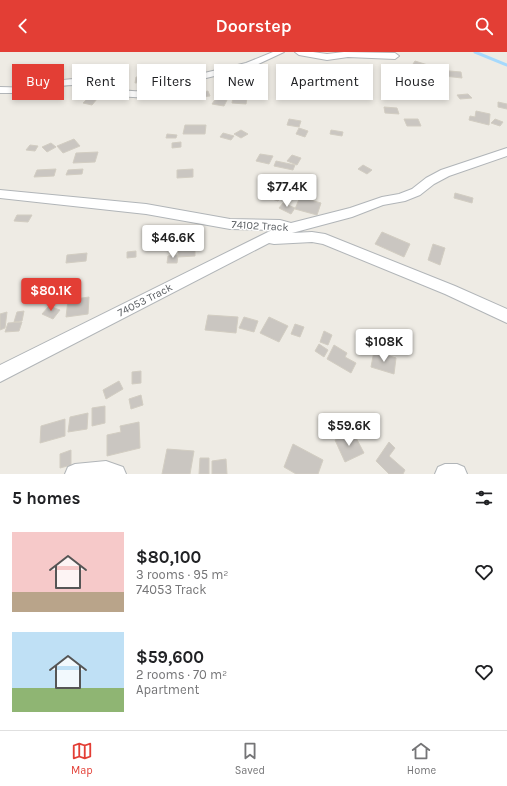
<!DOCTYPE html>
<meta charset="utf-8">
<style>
:root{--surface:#fff;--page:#f2f2f2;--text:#202124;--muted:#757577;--line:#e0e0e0;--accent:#e33e35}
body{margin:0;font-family:Karla,sans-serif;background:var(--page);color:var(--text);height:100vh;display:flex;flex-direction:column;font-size:15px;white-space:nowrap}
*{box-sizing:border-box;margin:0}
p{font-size:13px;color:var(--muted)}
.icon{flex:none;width:22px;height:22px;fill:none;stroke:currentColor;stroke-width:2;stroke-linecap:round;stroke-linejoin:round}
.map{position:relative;height:422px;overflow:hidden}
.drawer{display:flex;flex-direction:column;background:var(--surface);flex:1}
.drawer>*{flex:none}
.hud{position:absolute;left:12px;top:12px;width:483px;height:36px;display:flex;gap:8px}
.price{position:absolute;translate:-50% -34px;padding:0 9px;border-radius:4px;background:#fff;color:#222;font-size:13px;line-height:26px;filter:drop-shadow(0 1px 2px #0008)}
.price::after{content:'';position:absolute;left:50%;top:24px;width:12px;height:9px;margin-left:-6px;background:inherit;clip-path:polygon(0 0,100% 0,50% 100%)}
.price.selected{background:var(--accent);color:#fff}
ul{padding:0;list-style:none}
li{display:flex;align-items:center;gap:12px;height:100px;padding:0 12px}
li span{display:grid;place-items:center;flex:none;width:112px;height:80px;border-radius:0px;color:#555}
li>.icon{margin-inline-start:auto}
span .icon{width:48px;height:48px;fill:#fffc;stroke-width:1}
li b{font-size:17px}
h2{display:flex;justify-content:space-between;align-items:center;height:48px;padding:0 12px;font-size:17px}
.tag{padding:0 14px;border-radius:0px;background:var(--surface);box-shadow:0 2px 6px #0003;font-size:14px;line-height:36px}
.tag.selected{background:var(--accent);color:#fff}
header{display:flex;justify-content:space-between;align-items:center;height:52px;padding:0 12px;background:var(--accent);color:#fff;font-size:18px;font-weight:600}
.dock{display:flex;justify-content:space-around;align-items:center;height:56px;border-top:1px solid var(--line);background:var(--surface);font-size:11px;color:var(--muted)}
.dock a{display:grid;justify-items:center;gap:2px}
.dock .selected{color:var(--accent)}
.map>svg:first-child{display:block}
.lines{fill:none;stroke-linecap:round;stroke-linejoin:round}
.stream{stroke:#a6d9fc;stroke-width:3}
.building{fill:#cac6c1;stroke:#d2cdc2}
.minor-casing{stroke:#b1b5b8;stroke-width:2}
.minor{fill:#fff;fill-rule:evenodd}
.labels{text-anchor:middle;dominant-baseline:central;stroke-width:3;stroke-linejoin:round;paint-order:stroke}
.street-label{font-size:11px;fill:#5c6064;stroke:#fff}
</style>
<header><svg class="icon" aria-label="back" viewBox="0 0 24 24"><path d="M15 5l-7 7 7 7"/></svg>Doorstep<svg class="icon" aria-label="search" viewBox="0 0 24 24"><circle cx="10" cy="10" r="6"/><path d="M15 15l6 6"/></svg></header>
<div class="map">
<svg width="507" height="422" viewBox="0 0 507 422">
<rect width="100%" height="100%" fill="#eeebe4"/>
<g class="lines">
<polyline class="stream" points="475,0 507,13"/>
</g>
<g class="building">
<polygon points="415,9 431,14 427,19 411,15"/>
<polygon points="34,15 44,15 41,20 30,20"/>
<polygon points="437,18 461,20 462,26 444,24 443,21 438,21"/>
<polygon points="136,25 145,25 145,30 135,31"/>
<polygon points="347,28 360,34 357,36 342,31"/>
<polygon points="289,30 307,31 306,38 288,36"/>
<polygon points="184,37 191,37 191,43 183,43"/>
<polygon points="208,39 210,44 201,45 199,41"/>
<polygon points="51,40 49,45 39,45 41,41"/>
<polygon points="468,42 472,46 460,47 457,43"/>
<polygon points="89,45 97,47 92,53 83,51"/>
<polygon points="233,45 247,46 246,52 232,51"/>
<polygon points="216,46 227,48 224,54 212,52"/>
<polygon points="498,50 507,52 507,57 498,55"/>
<polygon points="384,55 397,56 399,62 385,61"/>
<polygon points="476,59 490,62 489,73 469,68 470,64 475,65"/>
<polygon points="289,67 301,69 299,75 287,73"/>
<polygon points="404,67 418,67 421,74 407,74"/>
<polygon points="495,67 503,70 500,74 491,71"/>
<polygon points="185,73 206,73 205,82 183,82"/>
<polygon points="299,76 308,79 305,85 296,82"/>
<polygon points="241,78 248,82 241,86 234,82"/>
<polygon points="331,78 343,80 342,84 330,82"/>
<polygon points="223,81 234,84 231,88 220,85"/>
<polygon points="167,82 177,83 176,86 166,86"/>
<polygon points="74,87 80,94 63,101 57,94"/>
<polygon points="181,90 181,95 172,96 172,91"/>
<polygon points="51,91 56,95 47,100 42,95"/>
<polygon points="30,93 38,94 35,99 26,98"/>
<polygon points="98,100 95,110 73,111 76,101"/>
<polygon points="260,102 273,104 269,112 256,109"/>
<polygon points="292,103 301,106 297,113 287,109"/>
<polygon points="276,109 295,113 293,118 274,114"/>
<polygon points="363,113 372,118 367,122 358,117"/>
<polygon points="56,117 54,124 34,125 37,118"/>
<polygon points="83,117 82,122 66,123 68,118"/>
<polygon points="193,117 193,125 177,126 177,118"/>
<polygon points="276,141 282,144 278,149 272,147"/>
<polygon points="455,141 473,146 472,151 454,146"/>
<polygon points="300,145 321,151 317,163 295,157"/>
<polygon points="283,151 295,156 291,162 279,156"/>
<polygon points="17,163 32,163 28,170 14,169"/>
<polygon points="382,180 410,192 404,205 375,192"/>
<polygon points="433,192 445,196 440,213 428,208"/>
<polygon points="195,194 195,204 178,205 179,195"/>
<polygon points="136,199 136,205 127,206 127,200"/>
<polygon points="87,201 86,209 66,211 67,203"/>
<polygon points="178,203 177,211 167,211 168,204"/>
<polygon points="89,245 88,262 66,265 68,248"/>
<polygon points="49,254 60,258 53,267 42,262"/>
<polygon points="24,259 22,269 14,270 17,260"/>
<polygon points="7,260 5,276 0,278 0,262"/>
<polygon points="208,263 238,265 236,281 205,278"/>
<polygon points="244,265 258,269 254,280 239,276"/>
<polygon points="269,265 288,274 279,290 260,281"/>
<polygon points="22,270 19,279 5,280 8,271"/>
<polygon points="295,272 304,275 300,285 291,282"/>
<polygon points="324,279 332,283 328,293 320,290"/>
<polygon points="319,292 328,298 324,305 315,299"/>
<polygon points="334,293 347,301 345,305 356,311 351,321 327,307"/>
<polygon points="374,299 396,306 394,322 371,315"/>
<polygon points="141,319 141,331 132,332 132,320"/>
<polygon points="119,329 123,337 106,347 103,338"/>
<polygon points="141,343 143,353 131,357 129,347"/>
<polygon points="105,354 105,371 92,374 92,356"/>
<polygon points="88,361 87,377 68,380 70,365"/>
<polygon points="65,367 65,384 40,391 41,374"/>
<polygon points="139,370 140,396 107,404 107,383 121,380 120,374"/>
<polygon points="353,380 364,401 345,410 335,388"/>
<polygon points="389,390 395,396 389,404 405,418 403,422 389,422 376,409"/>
<polygon points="293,392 323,408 318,422 296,422 284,415"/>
<polygon points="167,397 194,399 190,422 162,422"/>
<polygon points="71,398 71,413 60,416 60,402"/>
<polygon points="200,406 209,406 209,422 199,422"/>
<polygon points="226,407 227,422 212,422 212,409"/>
</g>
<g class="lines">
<defs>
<g id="minor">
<path d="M273 0H284L252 15 202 27 141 45C119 47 99 34 77 33 59 32 42 39 25 41 17 41 8 41 0 41V35C9 35 19 36 28 35 44 32 60 27 77 27 98 28 119 41 140 39L196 23 246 11Z"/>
<polygon points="295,0 313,0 327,2 344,0 395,1 399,4 395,7 348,5 327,8 299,3"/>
<polygon points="507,96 507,104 449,124 434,132 420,143 405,149 383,153 352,165 292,181 312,180 325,182 455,234 507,257 507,271 445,242 323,192 312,190 274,192 269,191 0,330 0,313 272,178 230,177 146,162 0,146 0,138 146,152 230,167 280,168 291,171 350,156 382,145 399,142 412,137 426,126 441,118"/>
<polygon points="106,409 123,415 126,422 65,422 68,415 75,412"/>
<polygon points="445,412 457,412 464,415 467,422 435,422 438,415"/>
</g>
</defs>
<use href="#minor" class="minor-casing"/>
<use href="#minor" class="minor"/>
</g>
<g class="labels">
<g class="street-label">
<text transform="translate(260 174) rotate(3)">74102 Track</text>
<text transform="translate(145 248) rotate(-27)">74053 Track</text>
</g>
</g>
</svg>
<b class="price" style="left:287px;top:156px">$77.4K</b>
<b class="price" style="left:173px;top:207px">$46.6K</b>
<b class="price selected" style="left:51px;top:260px">$80.1K</b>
<b class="price" style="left:384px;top:311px">$108K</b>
<b class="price" style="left:349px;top:395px">$59.6K</b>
<div class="hud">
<a class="tag selected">Buy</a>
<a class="tag">Rent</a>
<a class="tag">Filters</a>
<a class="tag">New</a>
<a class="tag">Apartment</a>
<a class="tag">House</a>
</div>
</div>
<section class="drawer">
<h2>5 homes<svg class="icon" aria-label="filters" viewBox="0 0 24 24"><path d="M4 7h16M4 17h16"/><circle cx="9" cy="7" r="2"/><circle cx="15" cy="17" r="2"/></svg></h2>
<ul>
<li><span style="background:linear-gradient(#f6c9c9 75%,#b9a48a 0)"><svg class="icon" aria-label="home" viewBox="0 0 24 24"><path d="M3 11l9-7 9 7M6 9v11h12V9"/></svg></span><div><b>$80,100</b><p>3 rooms · 95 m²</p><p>74053 Track</p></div><svg class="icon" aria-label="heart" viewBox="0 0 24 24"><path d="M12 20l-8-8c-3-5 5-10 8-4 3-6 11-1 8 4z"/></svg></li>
<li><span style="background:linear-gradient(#bfe0f5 70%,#8fb573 0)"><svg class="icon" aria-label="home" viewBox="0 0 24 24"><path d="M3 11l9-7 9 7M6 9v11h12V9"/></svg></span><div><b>$59,600</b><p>2 rooms · 70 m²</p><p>Apartment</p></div><svg class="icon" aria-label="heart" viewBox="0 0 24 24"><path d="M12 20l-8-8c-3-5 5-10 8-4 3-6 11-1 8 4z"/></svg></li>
</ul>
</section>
<nav class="dock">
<a class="selected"><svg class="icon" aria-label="map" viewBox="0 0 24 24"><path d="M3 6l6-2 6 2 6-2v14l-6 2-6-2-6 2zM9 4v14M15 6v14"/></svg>Map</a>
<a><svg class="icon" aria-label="saved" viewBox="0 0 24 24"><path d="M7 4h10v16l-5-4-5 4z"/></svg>Saved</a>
<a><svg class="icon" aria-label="home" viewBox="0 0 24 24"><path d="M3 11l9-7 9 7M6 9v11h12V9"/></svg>Home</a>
</nav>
